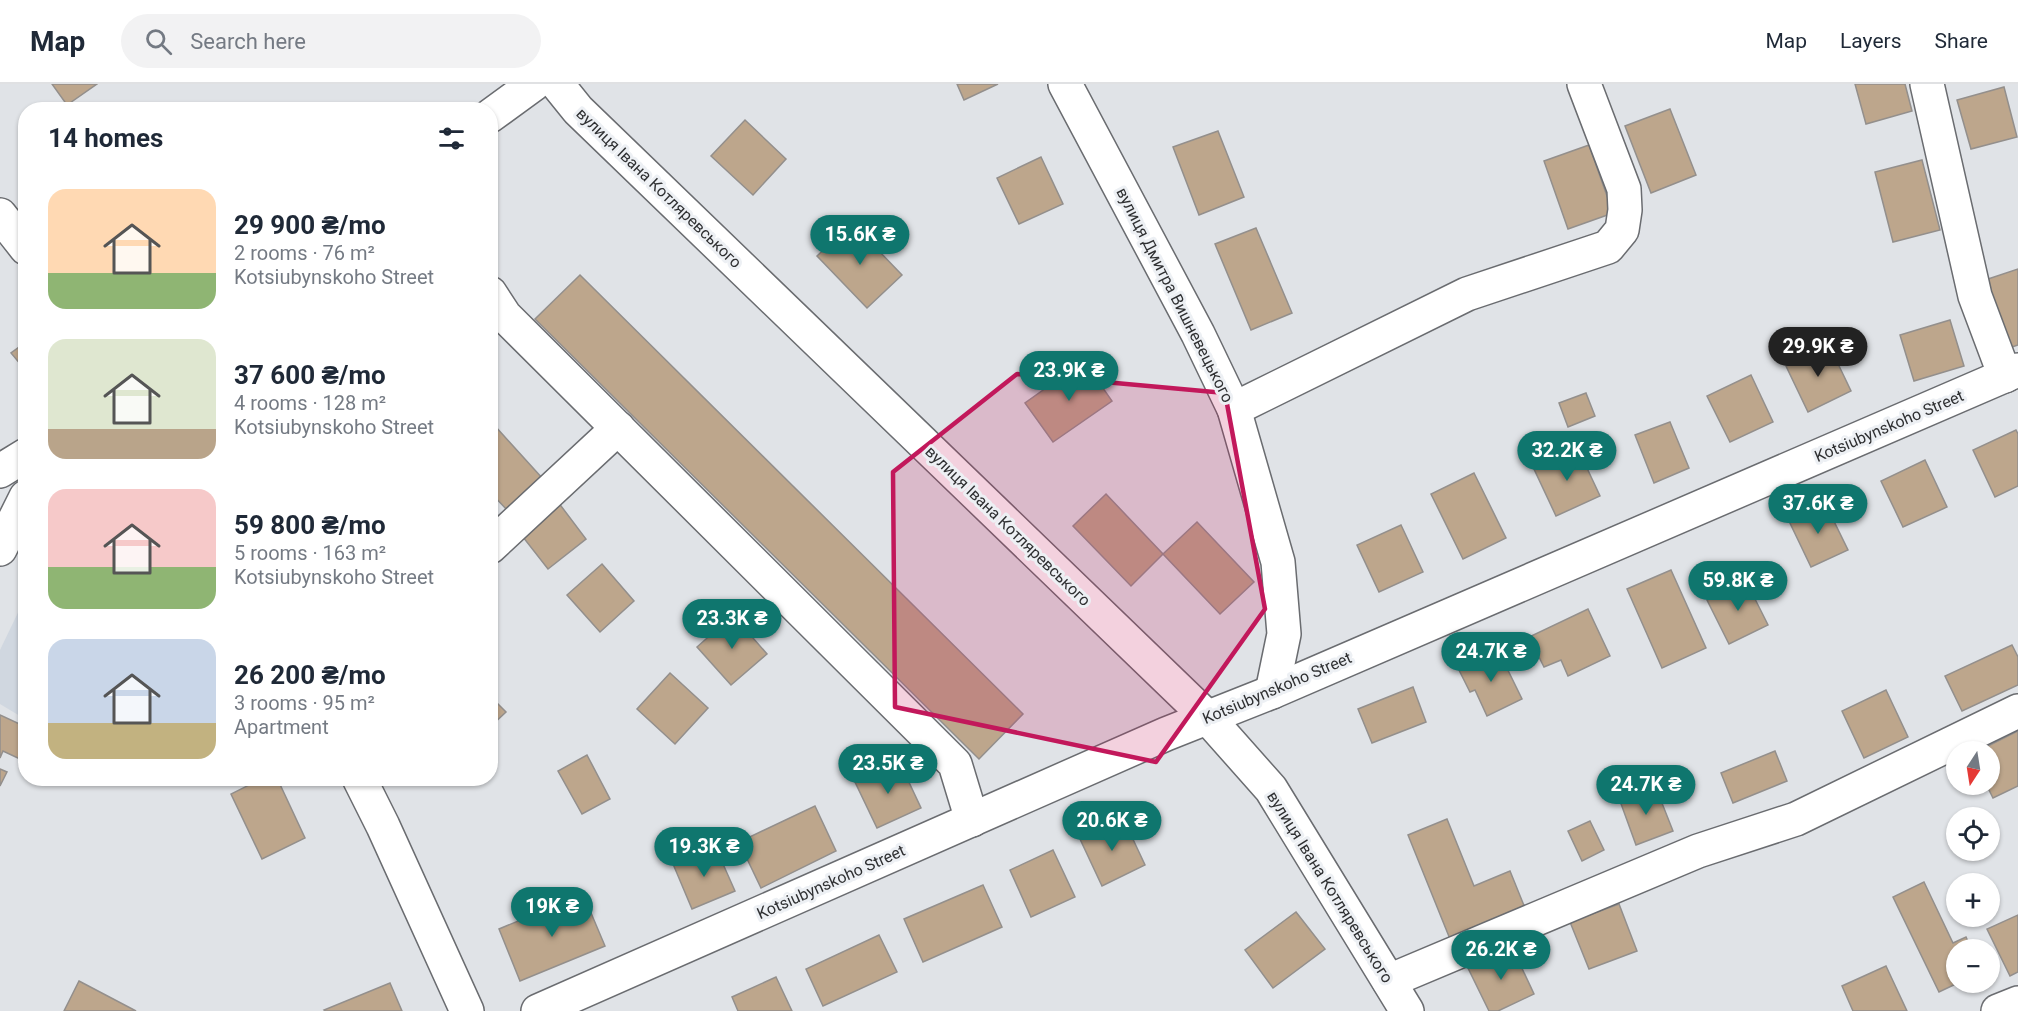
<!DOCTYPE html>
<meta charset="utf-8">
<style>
:root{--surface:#fff;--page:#f2f2f3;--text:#1f2937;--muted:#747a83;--line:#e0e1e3;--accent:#0f766e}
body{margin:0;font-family:Roboto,sans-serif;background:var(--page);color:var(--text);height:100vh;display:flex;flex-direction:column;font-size:22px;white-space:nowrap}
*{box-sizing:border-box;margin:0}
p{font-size:20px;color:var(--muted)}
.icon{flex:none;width:33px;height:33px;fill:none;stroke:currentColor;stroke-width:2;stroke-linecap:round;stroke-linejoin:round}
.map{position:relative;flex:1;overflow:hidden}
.sheet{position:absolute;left:18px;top:18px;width:480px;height:684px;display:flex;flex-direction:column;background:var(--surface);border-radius:24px;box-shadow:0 2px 4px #0004}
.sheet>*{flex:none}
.needle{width:39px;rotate:192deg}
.tools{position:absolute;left:1946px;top:657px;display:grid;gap:12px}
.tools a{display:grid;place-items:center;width:54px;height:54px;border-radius:50%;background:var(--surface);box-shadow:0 2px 4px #0004;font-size:30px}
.price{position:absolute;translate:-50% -51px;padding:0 14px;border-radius:21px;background:var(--accent);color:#fff;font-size:20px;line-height:39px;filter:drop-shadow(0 2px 3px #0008)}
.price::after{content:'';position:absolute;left:50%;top:36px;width:18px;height:14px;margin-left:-9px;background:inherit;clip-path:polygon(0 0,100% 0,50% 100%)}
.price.on{background:#222;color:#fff}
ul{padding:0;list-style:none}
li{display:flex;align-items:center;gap:18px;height:150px;padding:0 30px}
li span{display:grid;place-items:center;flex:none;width:168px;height:120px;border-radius:18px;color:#555}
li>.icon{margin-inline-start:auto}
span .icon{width:72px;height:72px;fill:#fffc;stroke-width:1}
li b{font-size:26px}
h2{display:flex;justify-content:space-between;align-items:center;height:72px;padding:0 30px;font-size:26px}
header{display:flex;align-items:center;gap:36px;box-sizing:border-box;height:84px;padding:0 30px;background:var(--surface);border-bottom:2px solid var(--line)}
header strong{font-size:28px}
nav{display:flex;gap:33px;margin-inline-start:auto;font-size:21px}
.search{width:420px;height:54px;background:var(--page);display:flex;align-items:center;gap:15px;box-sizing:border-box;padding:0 21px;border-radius:33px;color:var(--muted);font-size:22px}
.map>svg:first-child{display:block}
.built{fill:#d0d7e0}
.building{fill:#bda68c;stroke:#938f8c;stroke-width:1.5}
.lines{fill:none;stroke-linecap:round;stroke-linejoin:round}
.minor-casing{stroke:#6a6c70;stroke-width:36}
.minor{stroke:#fff;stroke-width:33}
.marked{fill:#c2185b;fill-opacity:0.2;stroke:#c2185b;stroke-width:4.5;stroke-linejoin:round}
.labels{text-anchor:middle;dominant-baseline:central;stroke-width:6;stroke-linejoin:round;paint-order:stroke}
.street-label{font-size:16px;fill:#2f3032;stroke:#edf0f4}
</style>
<header>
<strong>Map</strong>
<div class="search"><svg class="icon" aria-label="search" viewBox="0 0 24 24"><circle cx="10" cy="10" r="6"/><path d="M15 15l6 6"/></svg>Search here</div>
<nav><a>Map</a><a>Layers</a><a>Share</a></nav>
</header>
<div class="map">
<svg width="2018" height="927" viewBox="0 0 2018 927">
<rect width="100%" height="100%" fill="#e0e3e7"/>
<polygon class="built" points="25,514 26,635 25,635 0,620 0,566"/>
<g class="building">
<polygon points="52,0 97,0 67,21"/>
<polygon points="957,0 998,0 964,16"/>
<polygon points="1855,0 1905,0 1912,27 1866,40"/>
<polygon points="2004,3 2017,53 1971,65 1957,16"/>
<polygon points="1670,25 1696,91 1651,109 1625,42"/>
<polygon points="745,36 786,75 753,111 711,72"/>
<polygon points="1218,47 1244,113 1199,131 1173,63"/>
<polygon points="1589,61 1613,129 1568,145 1544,77"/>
<polygon points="1041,73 1063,120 1019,140 997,94"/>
<polygon points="1922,76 1940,146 1893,158 1875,88"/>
<polygon points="852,139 902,191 867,224 817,172"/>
<polygon points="1256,144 1292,229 1251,246 1215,160"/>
<polygon points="2018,185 2018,261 2006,265 1982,197"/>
<polygon points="580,191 1023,630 979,675 535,235"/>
<polygon points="1950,236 1964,282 1914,297 1900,251"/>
<polygon points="26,258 26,287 11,269"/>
<polygon points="1829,261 1851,307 1808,328 1786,282"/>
<polygon points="1084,277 1112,317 1053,358 1025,319"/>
<polygon points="1751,291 1773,338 1730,358 1707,312"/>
<polygon points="1586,309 1595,332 1568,343 1559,319"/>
<polygon points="1670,338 1689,384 1654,399 1635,351"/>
<polygon points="495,342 543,395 508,427 490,408 490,346"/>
<polygon points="2016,346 2018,350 2018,402 1995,413 1973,366"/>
<polygon points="1578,365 1600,412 1556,432 1534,385"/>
<polygon points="1925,376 1947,423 1903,443 1881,397"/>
<polygon points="1474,389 1506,454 1463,475 1431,410"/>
<polygon points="1106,410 1163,470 1131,502 1073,442"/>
<polygon points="558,418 586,455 548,485 519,448"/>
<polygon points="1825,419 1848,466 1811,483 1789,437"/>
<polygon points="1197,438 1254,498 1220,530 1163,470"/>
<polygon points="1401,441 1423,488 1379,508 1357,461"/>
<polygon points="602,480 634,517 600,548 567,511"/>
<polygon points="1671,486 1706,564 1662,584 1627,505"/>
<polygon points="1746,497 1768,541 1729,560 1707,516"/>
<polygon points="1588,525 1610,572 1568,592 1561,576 1544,583 1529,553"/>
<polygon points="733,531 767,570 731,601 697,563"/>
<polygon points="2012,561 2018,573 2018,601 1962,627 1945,592"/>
<polygon points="1498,566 1522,615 1487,632 1475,606 1470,608 1459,586"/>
<polygon points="670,589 708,624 675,660 637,625"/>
<polygon points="1413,603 1426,638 1372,659 1358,625"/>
<polygon points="1886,606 1908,653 1864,674 1842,627"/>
<polygon points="490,612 506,628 490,643"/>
<polygon points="0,631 26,643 26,663 20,675 3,667 0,674"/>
<polygon points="2018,647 2018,702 1993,714 1986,700 1989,700 1989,668 1976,668"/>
<polygon points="1775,667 1787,697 1733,719 1721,689"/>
<polygon points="587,671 610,715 582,730 558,687"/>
<polygon points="899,677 921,724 877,744 855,698"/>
<polygon points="0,685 7,688 0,702"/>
<polygon points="263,694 277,694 305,754 262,775 231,710"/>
<polygon points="1656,704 1673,747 1636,761 1620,717"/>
<polygon points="815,722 836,767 761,804 739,758"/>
<polygon points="1123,734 1145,781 1102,802 1080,755"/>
<polygon points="1447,735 1474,802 1510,787 1525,824 1450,855 1408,751"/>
<polygon points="1590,737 1604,766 1582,777 1568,747"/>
<polygon points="715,762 735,807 692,825 673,780"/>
<polygon points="1053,766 1075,813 1031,833 1010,786"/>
<polygon points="1924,798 1953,859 1966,853 1972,866 1956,866 1956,898 1960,898 1939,908 1893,813"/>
<polygon points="983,801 1002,843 923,878 904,835"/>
<polygon points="583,810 605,862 520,897 499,845"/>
<polygon points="1619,820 1637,867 1589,885 1570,838"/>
<polygon points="1296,828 1325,865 1273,904 1245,866"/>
<polygon points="2018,831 2018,888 2010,892 1987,845"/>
<polygon points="879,851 897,888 823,922 806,885"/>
<polygon points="1512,863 1534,910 1498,927 1489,927 1468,884"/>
<polygon points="1886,882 1907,927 1853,927 1842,902"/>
<polygon points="776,893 792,927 738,927 732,913"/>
<polygon points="79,897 136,927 64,927"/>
<polygon points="390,899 402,927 325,927 324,926"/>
</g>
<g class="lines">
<defs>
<g id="minor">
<polyline points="557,0 578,26 1208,634 1271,705 1407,927"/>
<polyline points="1065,0 1198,250 1234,325 1278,478 1284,550 1272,608"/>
<polyline points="1927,0 1975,212 2005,292"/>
<polyline points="490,32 534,0"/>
<polyline points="0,131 26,164"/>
<polyline points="490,209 505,232 955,680 972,736"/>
<polyline points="1234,325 1467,210 1608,163 1622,146 1625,126 1624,105 1584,0"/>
<polyline points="0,387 26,371"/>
<polyline points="490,463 618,344"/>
<polyline points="0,465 26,413"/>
<polyline points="359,694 383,742 467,927"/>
<polyline points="1389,897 1698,767 1796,735 2018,627"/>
<polyline points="538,927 1166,650 1272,608 2018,286"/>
<polyline points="1998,927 2018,919"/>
</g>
</defs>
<use href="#minor" class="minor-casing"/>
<use href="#minor" class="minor"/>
</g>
<path class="marked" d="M1017 290 1225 309 1265 525 1156 678 895 623 893 388Z"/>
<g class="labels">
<g class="street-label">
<text transform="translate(659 104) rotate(44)">вулиця Івана Котляревського</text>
<text transform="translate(1175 211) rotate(63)">вулиця Дмитра Вишневецького</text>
<text transform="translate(1889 342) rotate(-23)">Kotsiubynskoho Street</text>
<text transform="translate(1008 442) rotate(44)">вулиця Івана Котляревського</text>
<text transform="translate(1277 604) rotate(-23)">Kotsiubynskoho Street</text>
<text transform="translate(831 798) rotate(-24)">Kotsiubynskoho Street</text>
<text transform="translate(1330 803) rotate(58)">вулиця Івана Котляревського</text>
</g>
</g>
</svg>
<div class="tools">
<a><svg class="needle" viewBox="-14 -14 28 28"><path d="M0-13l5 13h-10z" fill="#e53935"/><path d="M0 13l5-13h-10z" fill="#747a83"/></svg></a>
<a><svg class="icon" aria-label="locate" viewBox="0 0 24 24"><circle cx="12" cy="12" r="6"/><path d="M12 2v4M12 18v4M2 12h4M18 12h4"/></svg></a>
<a>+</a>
<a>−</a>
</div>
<b class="price" style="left:860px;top:182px">15.6K ₴</b>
<b class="price on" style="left:1818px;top:294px">29.9K ₴</b>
<b class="price" style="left:1069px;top:318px">23.9K ₴</b>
<b class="price" style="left:1567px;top:398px">32.2K ₴</b>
<b class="price" style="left:1818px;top:451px">37.6K ₴</b>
<b class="price" style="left:1738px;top:528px">59.8K ₴</b>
<b class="price" style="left:732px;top:566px">23.3K ₴</b>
<b class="price" style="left:1491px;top:599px">24.7K ₴</b>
<b class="price" style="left:888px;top:711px">23.5K ₴</b>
<b class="price" style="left:1646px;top:732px">24.7K ₴</b>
<b class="price" style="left:1112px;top:768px">20.6K ₴</b>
<b class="price" style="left:704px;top:794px">19.3K ₴</b>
<b class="price" style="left:552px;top:854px">19K ₴</b>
<b class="price" style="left:1501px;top:897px">26.2K ₴</b>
<section class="sheet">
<h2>14 homes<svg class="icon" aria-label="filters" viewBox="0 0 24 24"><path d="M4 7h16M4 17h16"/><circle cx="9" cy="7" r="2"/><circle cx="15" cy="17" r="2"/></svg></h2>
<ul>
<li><span style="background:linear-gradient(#ffd9b3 70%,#8fb573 0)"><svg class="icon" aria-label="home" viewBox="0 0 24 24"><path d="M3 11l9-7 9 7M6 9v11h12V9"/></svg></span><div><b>29 900 ₴/mo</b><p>2 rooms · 76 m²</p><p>Kotsiubynskoho Street</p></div></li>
<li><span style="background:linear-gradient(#dfe7d0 75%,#b9a48a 0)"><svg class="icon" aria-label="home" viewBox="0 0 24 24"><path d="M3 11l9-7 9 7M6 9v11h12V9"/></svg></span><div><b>37 600 ₴/mo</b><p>4 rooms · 128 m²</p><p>Kotsiubynskoho Street</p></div></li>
<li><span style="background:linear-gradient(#f6c9c9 65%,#8fb573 0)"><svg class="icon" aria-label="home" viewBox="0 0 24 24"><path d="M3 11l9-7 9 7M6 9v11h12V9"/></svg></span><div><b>59 800 ₴/mo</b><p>5 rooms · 163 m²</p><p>Kotsiubynskoho Street</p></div></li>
<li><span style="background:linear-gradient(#c9d6e8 70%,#c2b280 0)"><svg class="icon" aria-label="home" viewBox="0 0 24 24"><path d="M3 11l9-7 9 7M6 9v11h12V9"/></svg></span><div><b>26 200 ₴/mo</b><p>3 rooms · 95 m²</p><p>Apartment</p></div></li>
</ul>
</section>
</div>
